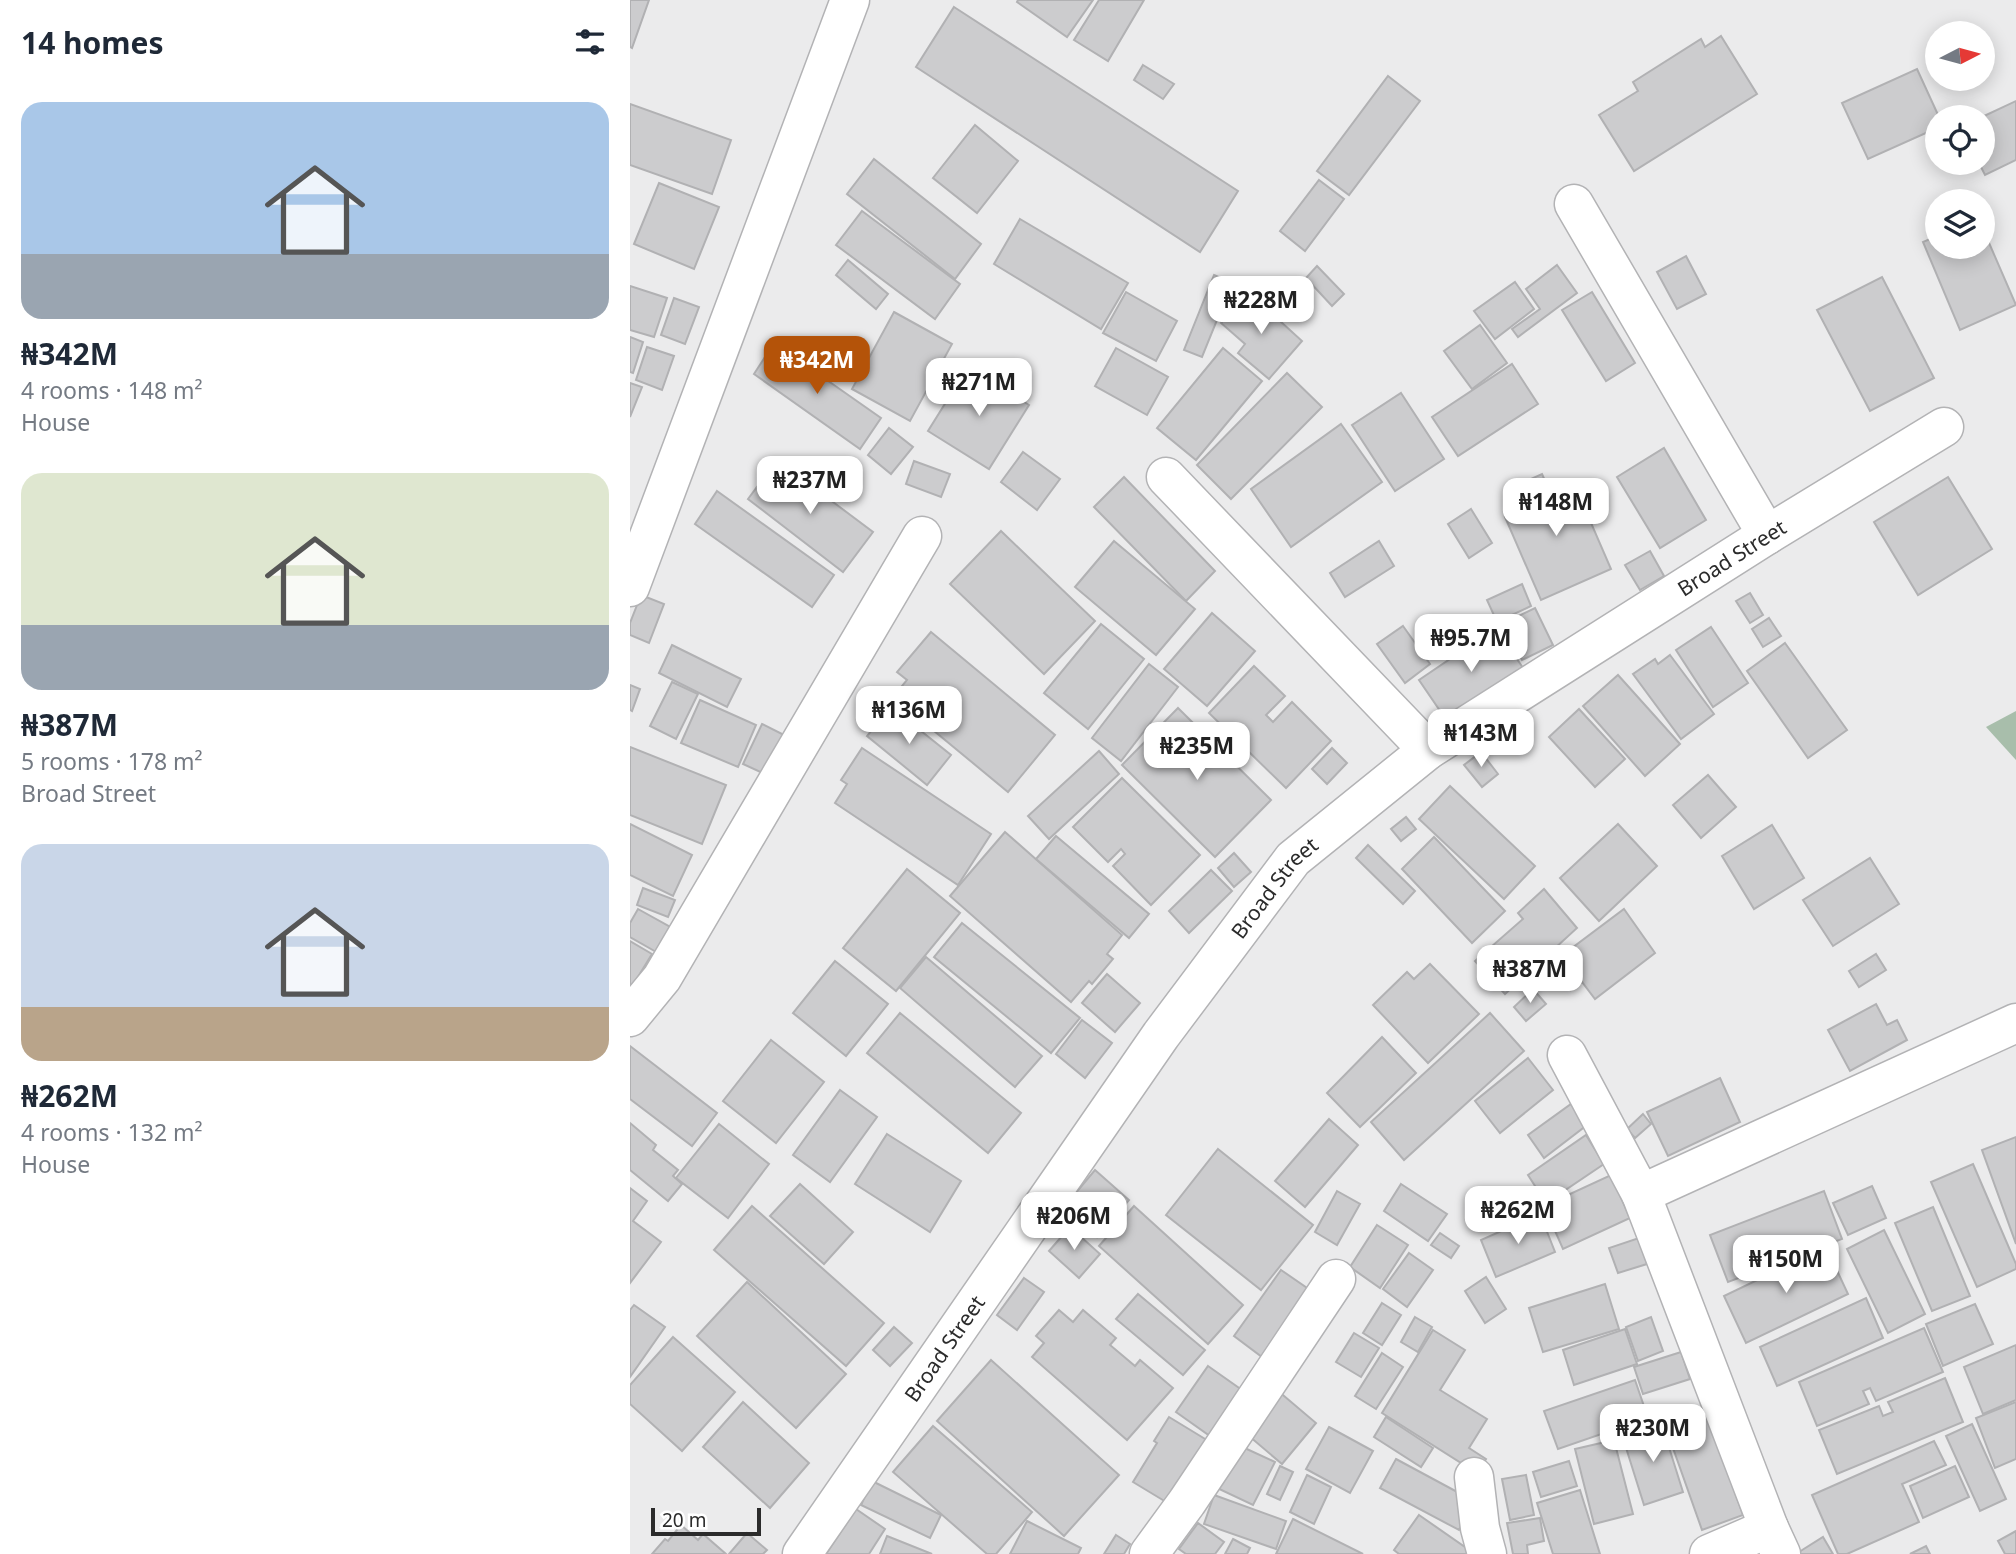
<!DOCTYPE html>
<meta charset="utf-8">
<style>
:root{--surface:#fff;--page:#f2f2f3;--text:#1f2937;--muted:#747a83;--accent:#b45309}
body{margin:0;font-family:"Noto Sans",sans-serif;background:var(--page);color:var(--text);height:100vh;display:flex;flex-direction:column;font-size:26px;white-space:nowrap}
*{box-sizing:border-box;margin:0}
p{font-size:23px;color:var(--muted)}
.icon{flex:none;width:38px;height:38px;fill:none;stroke:currentColor;stroke-width:2;stroke-linecap:round;stroke-linejoin:round}
.map{position:relative;flex:1;overflow:hidden}
.panel{display:flex;flex-direction:column;background:var(--surface);width:630px}
.panel>*{flex:none}
.needle{width:46px;rotate:84deg}
.fabs{position:absolute;left:1295px;top:21px;display:grid;gap:14px}
.fabs a{display:grid;place-items:center;width:70px;height:70px;border-radius:50%;background:var(--surface);box-shadow:0 4px 18px #0003;font-size:35px}
.scale{position:absolute;left:21px;bottom:18px;width:110px;box-sizing:border-box;padding-left:7px;border:4px solid #2b2b2b;border-top:0;font-size:19px;line-height:24px;white-space:nowrap;color:#2b2b2b;-webkit-text-stroke:5px #fff;paint-order:stroke}
.price{position:absolute;translate:-50% -60px;padding:0 16px;border-radius:14px;background:#fff;color:#222;font-size:23px;line-height:46px;filter:drop-shadow(0 2px 4px #0008)}
.price::after{content:'';position:absolute;left:50%;top:42px;width:21px;height:16px;margin-left:-10px;background:inherit;clip-path:polygon(0 0,100% 0,50% 100%)}
.price.on{background:var(--accent);color:#fff}
ul{padding:0;list-style:none}
li{display:grid;align-content:center;gap:14px;height:371px;padding:0 21px}
li span{display:grid;place-items:center;height:217px;border-radius:21px;color:#555}
li>.icon{margin-inline-start:auto}
span .icon{width:126px;height:126px;fill:#fffc;stroke-width:1}
li b{font-size:30px}
h2{display:flex;justify-content:space-between;align-items:center;height:84px;padding:0 21px;font-size:30px}
main{display:flex;flex:1;min-height:0}
.map>svg:first-child{display:block}
.green{fill:#a8beab}
.building{fill:#ccccce;stroke:#b1b1b3;stroke-width:2}
.lines{fill:none;stroke-linecap:round;stroke-linejoin:round}
.minor-casing{stroke:#b3b3b5;stroke-width:41}
.minor{stroke:#fff;stroke-width:38}
.labels{text-anchor:middle;dominant-baseline:central;stroke-width:7;stroke-linejoin:round;paint-order:stroke}
.street-label{font-size:21px;fill:#2b2b2b;stroke:#fff}
</style>
<main>
<section class="panel">
<h2>14 homes<svg class="icon" aria-label="filters" viewBox="0 0 24 24"><path d="M4 7h16M4 17h16"/><circle cx="9" cy="7" r="2"/><circle cx="15" cy="17" r="2"/></svg></h2>
<ul>
<li><span style="background:linear-gradient(#a9c7e8 70%,#9aa5b1 0)"><svg class="icon" aria-label="home" viewBox="0 0 24 24"><path d="M3 11l9-7 9 7M6 9v11h12V9"/></svg></span><div><b>₦342M</b><p>4 rooms · 148 m²</p><p>House</p></div></li>
<li><span style="background:linear-gradient(#dfe7d0 70%,#9aa5b1 0)"><svg class="icon" aria-label="home" viewBox="0 0 24 24"><path d="M3 11l9-7 9 7M6 9v11h12V9"/></svg></span><div><b>₦387M</b><p>5 rooms · 178 m²</p><p>Broad Street</p></div></li>
<li><span style="background:linear-gradient(#c9d6e8 75%,#b9a48a 0)"><svg class="icon" aria-label="home" viewBox="0 0 24 24"><path d="M3 11l9-7 9 7M6 9v11h12V9"/></svg></span><div><b>₦262M</b><p>4 rooms · 132 m²</p><p>House</p></div></li>
</ul>
</section>
<div class="map">
<svg width="1386" height="1554" viewBox="0 0 1386 1554">
<rect width="100%" height="100%" fill="#ebebec"/>
<polygon class="green" points="1386,711 1386,760 1356,727"/>
<g class="building">
<polygon points="0,0 19,0 2,48 0,47"/>
<polygon points="388,0 463,0 437,37 387,2"/>
<polygon points="469,0 514,0 478,61 444,40"/>
<polygon points="324,7 608,191 570,252 286,67"/>
<polygon points="1091,36 1127,94 1004,171 969,115 1008,91 1003,82 1071,39 1075,47"/>
<polygon points="513,65 544,84 533,99 504,80"/>
<polygon points="1287,69 1309,117 1307,128 1238,159 1212,103"/>
<polygon points="758,76 790,101 719,195 687,171"/>
<polygon points="1386,101 1386,160 1355,175 1349,163 1353,163 1352,117"/>
<polygon points="0,104 101,140 82,194 0,165"/>
<polygon points="345,125 388,161 347,213 303,178"/>
<polygon points="244,159 351,244 325,279 217,194"/>
<polygon points="689,180 714,199 675,251 650,231"/>
<polygon points="29,183 89,207 64,269 4,244"/>
<polygon points="232,211 330,284 305,319 206,245"/>
<polygon points="390,219 498,283 471,329 364,264"/>
<polygon points="1353,229 1386,305 1330,330 1293,242 1307,236 1307,247 1353,247"/>
<polygon points="1056,256 1076,294 1047,309 1027,272"/>
<polygon points="218,260 258,294 246,309 206,275"/>
<polygon points="927,265 947,293 888,337 882,329 910,309 896,289"/>
<polygon points="687,266 714,294 702,306 676,278"/>
<polygon points="584,275 602,283 572,357 554,350"/>
<polygon points="1252,277 1304,378 1240,411 1187,310"/>
<polygon points="885,282 904,309 865,339 844,311"/>
<polygon points="0,286 37,298 24,337 0,330"/>
<polygon points="496,292 547,321 526,361 473,333"/>
<polygon points="618,292 672,341 639,379 608,353 615,344 591,323"/>
<polygon points="962,292 1005,363 976,381 932,310"/>
<polygon points="44,298 69,307 55,344 31,335"/>
<polygon points="264,312 322,344 280,421 222,389"/>
<polygon points="850,325 877,363 842,389 814,351"/>
<polygon points="0,337 13,342 3,373 0,372"/>
<polygon points="144,343 251,418 230,449 124,374"/>
<polygon points="17,347 44,356 32,390 6,380"/>
<polygon points="486,348 538,377 517,415 465,386"/>
<polygon points="593,348 632,381 566,460 527,428"/>
<polygon points="882,364 908,404 828,456 802,417"/>
<polygon points="338,367 399,405 359,469 298,431"/>
<polygon points="657,373 692,407 601,499 567,465"/>
<polygon points="0,383 12,387 0,417"/>
<polygon points="771,393 814,459 765,491 722,425"/>
<polygon points="711,424 752,482 661,547 621,489"/>
<polygon points="259,428 283,447 261,474 238,455"/>
<polygon points="1034,448 1076,520 1030,548 987,477"/>
<polygon points="393,452 430,479 407,510 371,482"/>
<polygon points="147,460 243,532 213,572 118,499"/>
<polygon points="284,461 320,474 311,497 276,484"/>
<polygon points="912,474 922,497 945,486 981,569 911,600 875,517 895,508 885,486"/>
<polygon points="494,477 585,571 556,601 464,507"/>
<polygon points="1318,477 1362,549 1288,595 1244,522"/>
<polygon points="87,491 204,575 182,607 65,524"/>
<polygon points="841,509 862,543 839,558 818,524"/>
<polygon points="371,531 465,621 414,674 320,584"/>
<polygon points="484,541 565,609 526,655 445,587"/>
<polygon points="749,541 764,566 715,597 700,573"/>
<polygon points="1020,551 1034,576 1010,590 995,565"/>
<polygon points="892,584 901,606 867,622 857,600"/>
<polygon points="1120,593 1133,615 1120,623 1106,601"/>
<polygon points="11,595 34,604 19,643 0,635 0,623"/>
<polygon points="905,608 923,645 892,660 874,623"/>
<polygon points="582,613 625,651 577,706 534,669"/>
<polygon points="1139,618 1151,636 1133,647 1122,629"/>
<polygon points="471,624 514,659 458,729 414,693"/>
<polygon points="773,626 800,664 775,683 747,644"/>
<polygon points="1081,627 1118,683 1083,707 1046,650"/>
<polygon points="866,628 893,668 817,721 789,680"/>
<polygon points="301,632 425,735 378,792 263,697 277,680 267,672"/>
<polygon points="1155,643 1217,730 1178,758 1117,671"/>
<polygon points="42,645 111,679 97,707 29,673"/>
<polygon points="1040,655 1084,714 1051,739 1003,674 1025,659 1028,664"/>
<polygon points="519,664 548,687 491,761 462,738"/>
<polygon points="624,666 655,696 636,715 643,722 662,702 701,741 656,788 579,713"/>
<polygon points="988,675 1050,744 1015,776 953,706"/>
<polygon points="42,682 68,694 46,739 20,726"/>
<polygon points="0,685 10,689 2,711 0,710"/>
<polygon points="70,700 126,725 108,767 51,743"/>
<polygon points="261,707 321,755 297,785 237,736"/>
<polygon points="548,708 641,800 585,857 492,765"/>
<polygon points="949,709 995,759 965,787 919,737"/>
<polygon points="132,724 158,737 139,776 113,764"/>
<polygon points="0,747 96,785 72,844 0,815"/>
<polygon points="232,748 361,834 328,885 205,803 217,784 211,780"/>
<polygon points="702,748 717,763 697,784 682,769"/>
<polygon points="469,751 489,774 419,839 398,816"/>
<polygon points="851,752 868,774 852,787 834,765"/>
<polygon points="1078,775 1106,807 1071,838 1043,805"/>
<polygon points="492,778 570,855 521,905 483,866 495,854 491,849 478,862 443,827"/>
<polygon points="820,786 905,866 874,899 789,819"/>
<polygon points="776,817 786,829 771,841 761,829"/>
<polygon points="0,824 62,855 43,896 0,875"/>
<polygon points="988,824 1027,866 969,921 930,878"/>
<polygon points="1142,825 1174,878 1124,909 1092,856"/>
<polygon points="375,832 492,935 477,954 483,959 462,984 459,981 441,1002 320,896"/>
<polygon points="426,836 519,914 499,938 406,859"/>
<polygon points="804,837 875,911 842,943 772,869"/>
<polygon points="738,845 785,891 773,904 726,858"/>
<polygon points="604,853 621,872 604,887 588,868"/>
<polygon points="1240,858 1269,904 1203,946 1173,900"/>
<polygon points="277,869 330,913 266,991 213,948"/>
<polygon points="581,870 602,891 559,933 539,911"/>
<polygon points="13,888 45,900 38,917 7,905"/>
<polygon points="914,889 947,928 875,994 845,961 893,919 888,913"/>
<polygon points="8,909 42,928 28,953 0,937 0,923"/>
<polygon points="994,909 1025,953 965,999 952,982 941,990 922,963"/>
<polygon points="332,923 450,1018 421,1053 304,957"/>
<polygon points="0,941 22,954 0,990"/>
<polygon points="1246,954 1256,970 1229,987 1219,971"/>
<polygon points="296,957 412,1056 385,1087 270,988"/>
<polygon points="205,961 258,1004 216,1056 163,1013"/>
<polygon points="800,964 849,1014 798,1063 743,1005 777,972 784,979"/>
<polygon points="477,974 510,1003 485,1032 452,1003"/>
<polygon points="903,989 916,1004 896,1021 884,1007"/>
<polygon points="1246,1004 1257,1025 1267,1020 1277,1040 1220,1071 1198,1030"/>
<polygon points="270,1013 391,1113 358,1153 237,1053"/>
<polygon points="860,1013 894,1051 774,1160 741,1122"/>
<polygon points="452,1020 482,1043 455,1078 426,1054"/>
<polygon points="752,1037 786,1073 730,1127 697,1093"/>
<polygon points="141,1040 194,1082 146,1143 93,1101"/>
<polygon points="0,1046 87,1113 62,1146 0,1099"/>
<polygon points="898,1058 923,1090 870,1133 845,1101"/>
<polygon points="1090,1078 1110,1122 1038,1156 1017,1112"/>
<polygon points="210,1090 247,1117 200,1182 163,1155"/>
<polygon points="941,1104 957,1125 914,1158 898,1135"/>
<polygon points="1013,1114 1021,1124 1005,1138 997,1129"/>
<polygon points="699,1119 728,1145 675,1207 645,1181"/>
<polygon points="0,1123 26,1145 23,1150 48,1170 43,1176 52,1184 38,1201 0,1170"/>
<polygon points="89,1124 139,1164 98,1218 46,1178"/>
<polygon points="257,1134 331,1181 300,1232 225,1184"/>
<polygon points="956,1135 974,1164 916,1203 898,1175"/>
<polygon points="1386,1137 1386,1244 1352,1150"/>
<polygon points="588,1149 683,1225 631,1290 536,1215"/>
<polygon points="1343,1164 1386,1264 1386,1269 1347,1287 1301,1182"/>
<polygon points="465,1170 499,1200 467,1237 433,1208"/>
<polygon points="981,1175 1000,1218 933,1249 914,1206"/>
<polygon points="170,1184 223,1232 194,1264 140,1216"/>
<polygon points="771,1184 817,1214 798,1241 754,1211"/>
<polygon points="1242,1186 1256,1218 1218,1235 1203,1203"/>
<polygon points="0,1188 17,1201 3,1221 31,1242 0,1283"/>
<polygon points="707,1191 730,1204 707,1245 685,1232"/>
<polygon points="1194,1191 1212,1239 1098,1282 1080,1235"/>
<polygon points="122,1206 254,1323 216,1366 84,1250"/>
<polygon points="504,1206 613,1305 578,1344 469,1246"/>
<polygon points="1303,1207 1340,1296 1302,1311 1265,1223"/>
<polygon points="910,1214 925,1252 866,1277 851,1240"/>
<polygon points="747,1225 778,1245 750,1288 720,1267"/>
<polygon points="440,1227 470,1254 449,1278 419,1251"/>
<polygon points="1254,1230 1295,1314 1258,1333 1217,1249"/>
<polygon points="810,1233 829,1246 821,1258 801,1245"/>
<polygon points="1009,1238 1017,1264 988,1273 979,1248"/>
<polygon points="1196,1247 1218,1294 1116,1343 1094,1296"/>
<polygon points="779,1253 803,1270 777,1307 753,1289"/>
<polygon points="651,1270 680,1290 632,1357 604,1336"/>
<polygon points="856,1277 876,1309 855,1323 835,1291"/>
<polygon points="394,1278 414,1292 387,1330 367,1315"/>
<polygon points="117,1282 216,1374 166,1428 67,1336"/>
<polygon points="975,1284 989,1329 913,1352 899,1308"/>
<polygon points="508,1294 575,1350 553,1375 486,1319"/>
<polygon points="1236,1298 1253,1338 1147,1386 1130,1347"/>
<polygon points="752,1303 771,1315 752,1345 733,1333"/>
<polygon points="1345,1304 1363,1344 1313,1366 1296,1324"/>
<polygon points="4,1305 35,1327 0,1377 0,1310"/>
<polygon points="429,1310 443,1322 453,1310 486,1338 480,1345 505,1366 510,1360 543,1388 497,1440 402,1357 414,1343 406,1336"/>
<polygon points="785,1317 802,1327 788,1352 771,1342"/>
<polygon points="1021,1317 1033,1351 1008,1361 996,1327"/>
<polygon points="264,1327 282,1343 260,1366 243,1350"/>
<polygon points="1294,1328 1313,1372 1246,1401 1240,1388 1233,1391 1239,1404 1187,1426 1169,1382"/>
<polygon points="995,1329 1007,1364 944,1385 933,1350"/>
<polygon points="803,1330 835,1350 810,1390 857,1419 839,1448 856,1459 847,1473 752,1413"/>
<polygon points="724,1333 749,1348 731,1377 706,1362"/>
<polygon points="43,1337 105,1392 52,1451 0,1404 0,1385"/>
<polygon points="1386,1345 1386,1400 1353,1414 1334,1367"/>
<polygon points="1051,1352 1060,1379 1013,1394 1004,1367"/>
<polygon points="752,1353 773,1367 746,1409 725,1396"/>
<polygon points="361,1360 489,1475 434,1536 307,1421"/>
<polygon points="578,1366 619,1395 587,1441 546,1412"/>
<polygon points="1315,1378 1333,1422 1207,1474 1189,1430 1249,1406 1253,1416 1263,1412 1258,1402"/>
<polygon points="1005,1380 1018,1418 928,1449 914,1411"/>
<polygon points="647,1390 686,1423 652,1464 613,1431"/>
<polygon points="113,1402 179,1463 140,1508 73,1447"/>
<polygon points="1386,1402 1386,1459 1365,1468 1346,1418"/>
<polygon points="1078,1416 1113,1515 1072,1530 1037,1431"/>
<polygon points="539,1417 585,1445 546,1508 503,1482 527,1443 524,1441"/>
<polygon points="756,1417 803,1448 791,1467 744,1437"/>
<polygon points="1031,1422 1053,1492 1014,1505 992,1435"/>
<polygon points="1342,1424 1376,1499 1350,1511 1316,1436"/>
<polygon points="303,1426 402,1512 366,1554 357,1554 263,1472"/>
<polygon points="699,1427 743,1451 720,1493 676,1469"/>
<polygon points="984,1440 1003,1514 964,1524 945,1449"/>
<polygon points="1304,1441 1316,1465 1272,1484 1289,1522 1217,1554 1208,1554 1182,1495"/>
<polygon points="606,1444 645,1462 623,1505 585,1487"/>
<polygon points="766,1459 844,1501 829,1530 750,1488"/>
<polygon points="939,1461 947,1486 911,1497 903,1472"/>
<polygon points="650,1466 663,1472 650,1500 637,1494"/>
<polygon points="1325,1466 1339,1497 1293,1518 1280,1486"/>
<polygon points="677,1475 701,1487 684,1524 660,1512"/>
<polygon points="896,1475 904,1515 880,1520 872,1479"/>
<polygon points="242,1481 311,1515 300,1538 231,1505"/>
<polygon points="950,1490 970,1554 923,1554 907,1503"/>
<polygon points="584,1495 656,1521 646,1549 574,1524"/>
<polygon points="226,1509 255,1529 239,1554 196,1554"/>
<polygon points="789,1515 845,1554 769,1554 764,1550"/>
<polygon points="910,1518 914,1541 897,1545 898,1554 883,1554 877,1523"/>
<polygon points="663,1519 733,1554 646,1554"/>
<polygon points="397,1521 451,1548 448,1554 380,1554"/>
<polygon points="568,1523 594,1542 585,1554 556,1554 549,1549"/>
<polygon points="51,1525 68,1540 73,1534 96,1554 22,1554 35,1539 38,1541"/>
<polygon points="1386,1531 1386,1554 1375,1554 1368,1541"/>
<polygon points="117,1533 137,1550 133,1554 99,1554"/>
<polygon points="486,1535 500,1544 494,1554 474,1554"/>
<polygon points="257,1536 302,1554 250,1554"/>
<polygon points="1193,1537 1203,1554 1170,1554 1169,1552"/>
<polygon points="603,1539 620,1548 617,1554 595,1554"/>
<polygon points="1296,1546 1300,1554 1280,1554"/>
</g>
<g class="lines">
<defs>
<g id="minor">
<polyline points="944,204 1137,535"/>
<polyline points="536,477 798,750"/>
<polyline points="0,587 220,0"/>
<polyline points="0,1017 32,978 292,536"/>
<polyline points="937,1055 1011,1194 1139,1528 1151,1554"/>
<polyline points="1011,1194 1386,1023"/>
<polyline points="844,1477 850,1528 857,1554"/>
<path id="s1" d="M172 1554 531 1035 663 859 798 750 1137 535 1314 427"/>
<polyline points="519,1554 557,1502 706,1279"/>
<polyline points="1079,1554 1139,1528"/>
</g>
</defs>
<use href="#minor" class="minor-casing"/>
<use href="#minor" class="minor"/>
</g>
<g class="labels">
<g class="street-label">
<text stroke="none"><textPath href="#s1" startOffset="1384">Broad Street</textPath></text>
<text stroke="none"><textPath href="#s1" startOffset="817">Broad Street</textPath></text>
<text stroke="none"><textPath href="#s1" startOffset="250">Broad Street</textPath></text>
</g>
</g>
</svg>
<div class="fabs">
<a><svg class="needle" viewBox="-14 -14 28 28"><path d="M0-13l5 13h-10z" fill="#e53935"/><path d="M0 13l5-13h-10z" fill="#747a83"/></svg></a>
<a><svg class="icon" aria-label="locate" viewBox="0 0 24 24"><circle cx="12" cy="12" r="6"/><path d="M12 2v4M12 18v4M2 12h4M18 12h4"/></svg></a>
<a><svg class="icon" aria-label="layers" viewBox="0 0 24 24"><path d="M12 4l9 5-9 5-9-5zM3 14l9 5 9-5"/></svg></a>
</div>
<div class="scale">20 m</div>
<b class="price" style="left:631px;top:336px">₦228M</b>
<b class="price on" style="left:187px;top:396px">₦342M</b>
<b class="price" style="left:349px;top:418px">₦271M</b>
<b class="price" style="left:180px;top:516px">₦237M</b>
<b class="price" style="left:926px;top:538px">₦148M</b>
<b class="price" style="left:841px;top:674px">₦95.7M</b>
<b class="price" style="left:279px;top:746px">₦136M</b>
<b class="price" style="left:851px;top:769px">₦143M</b>
<b class="price" style="left:567px;top:782px">₦235M</b>
<b class="price" style="left:900px;top:1005px">₦387M</b>
<b class="price" style="left:888px;top:1246px">₦262M</b>
<b class="price" style="left:444px;top:1252px">₦206M</b>
<b class="price" style="left:1156px;top:1295px">₦150M</b>
<b class="price" style="left:1023px;top:1464px">₦230M</b>
</div>
</main>
